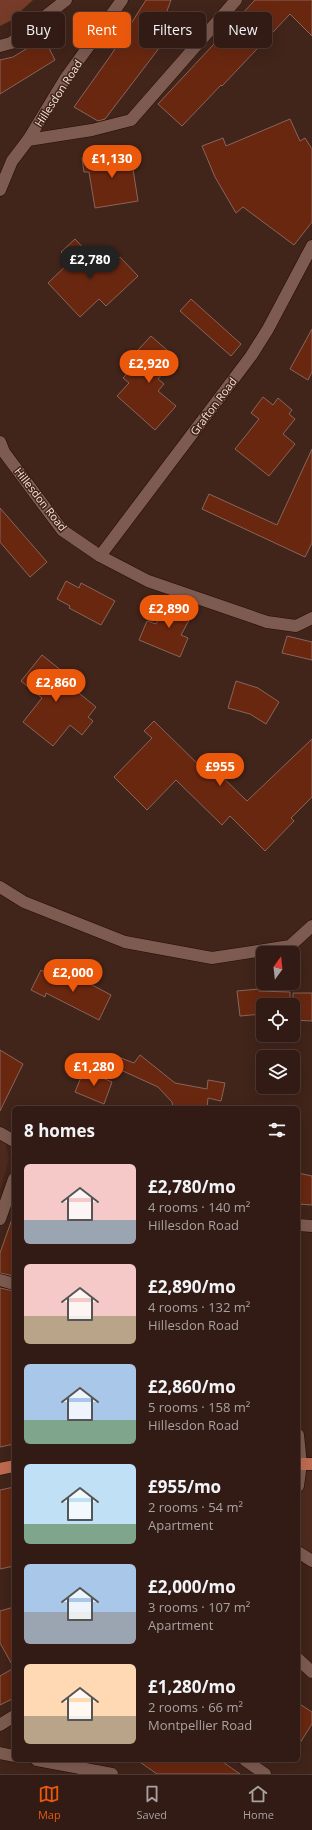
<!DOCTYPE html>
<meta charset="utf-8">
<style>
:root{--surface:#311b14;--page:#3d2822;--text:#f1f3f6;--muted:#a8a1a0;--line:#4c3934;--accent:#ea580c}
body{margin:0;font-family:"Open Sans",sans-serif;background:var(--page);color:var(--text);height:100vh;display:flex;flex-direction:column;font-size:15px;white-space:nowrap}
*{box-sizing:border-box;margin:0}
p{font-size:13px;color:var(--muted)}
.icon{flex:none;width:22px;height:22px;fill:none;stroke:currentColor;stroke-width:2;stroke-linecap:round;stroke-linejoin:round}
.map{position:relative;flex:1;overflow:hidden}
.sheet{position:absolute;left:12px;top:1106px;width:288px;height:656px;display:flex;flex-direction:column;background:var(--surface);border-radius:6px;box-shadow:0 4px 16px #0002,0 0 0 1px var(--line)}
.sheet>*{flex:none}
.guide{position:absolute;left:12px;top:12px;width:288px;height:36px;display:flex;gap:8px}
.needle{width:26px;rotate:15deg}
.controls{position:absolute;left:256px;top:946px;display:grid;gap:8px}
.controls a{display:grid;place-items:center;width:44px;height:44px;border-radius:6px;background:var(--surface);box-shadow:0 4px 16px #0002,0 0 0 1px var(--line);font-size:20px}
.price{position:absolute;translate:-50% -34px;padding:0 9px;border-radius:14px;background:var(--accent);color:#fff;font-size:13px;line-height:26px;filter:drop-shadow(0 1px 2px #0008)}
.price::after{content:'';position:absolute;left:50%;top:24px;width:12px;height:9px;margin-left:-6px;background:inherit;clip-path:polygon(0 0,100% 0,50% 100%)}
.price.active{background:#222;color:#fff}
ul{padding:0;list-style:none}
li{display:flex;align-items:center;gap:12px;height:100px;padding:0 12px}
li span{display:grid;place-items:center;flex:none;width:112px;height:80px;border-radius:6px;color:#555}
li>.icon{margin-inline-start:auto}
span .icon{width:48px;height:48px;fill:#fffc;stroke-width:1}
li b{font-size:17px}
h2{display:flex;justify-content:space-between;align-items:center;height:48px;padding:0 12px;font-size:17px}
.pill{padding:0 14px;border-radius:6px;background:var(--surface);box-shadow:0 4px 16px #0002,0 0 0 1px var(--line);font-size:14px;line-height:36px}
.pill.active{background:var(--accent);color:#fff}
.menu{display:flex;justify-content:space-around;align-items:center;height:56px;border-top:1px solid var(--line);background:var(--surface);font-size:11px;color:var(--muted)}
.menu a{display:grid;justify-items:center;gap:2px}
.menu .active{color:var(--accent)}
.map>svg:first-child{display:block}
.built{fill:#4e2a1e}
.green{fill:#763c29}
.building{fill:#692710;stroke:#88655a}
.lines{fill:none;stroke-linecap:round;stroke-linejoin:round}
.minor-casing{stroke:#270c04;stroke-width:13}
.tertiary-casing{stroke:#270c04;stroke-width:13}
.primary-casing{stroke:#270c04;stroke-width:13}
.minor{stroke:#7d5b50;stroke-width:12}
.tertiary{stroke:#7d5b50;stroke-width:12}
.primary{stroke:#be6b50;stroke-width:12}
.labels{text-anchor:middle;dominant-baseline:central;stroke-width:3;stroke-linejoin:round;paint-order:stroke}
.street-label{font-size:11px;fill:#f6e2db;stroke:#41241a}
</style>
<div class="map">
<svg width="312" height="1774" viewBox="0 0 312 1774">
<rect width="100%" height="100%" fill="#41241a"/>
<g class="built">
<polygon points="0,1141 6,1144 9,1160 0,1191"/>
<polygon points="301,1464 312,1464 312,1561 298,1552 298,1486"/>
</g>
<polygon class="green" points="0,0 33,0 10,21 0,26"/>
<g class="building">
<polygon points="146,0 171,0 163,22 173,29 163,43 105,119 98,121 74,107 111,55"/>
<polygon points="255,0 312,0 312,36 290,14 222,86 221,85 182,126 158,104"/>
<polygon points="44,38 55,60 0,94 0,60 13,57"/>
<polygon points="290,119 300,141 305,138 312,149 312,222 294,245 243,207 236,213 215,177 202,146 223,138 226,146"/>
<polygon points="130,150 138,201 95,208 89,172 84,172 82,158"/>
<polygon points="75,239 105,271 120,257 138,276 106,306 99,299 80,317 48,283 70,262 61,252"/>
<polygon points="191,299 241,344 231,356 180,311"/>
<polygon points="312,329 312,372 308,380 290,369"/>
<polygon points="151,336 176,358 158,379 164,384 158,391 176,406 155,430 117,396 129,383 123,378 144,355 138,350"/>
<polygon points="263,397 273,405 278,398 292,410 289,414 295,419 283,434 295,444 269,476 235,449 259,419 251,413"/>
<polygon points="312,449 312,543 305,557 202,509 209,494 277,525"/>
<polygon points="0,508 47,562 30,577 0,542"/>
<polygon points="66,581 79,588 81,583 115,601 101,625 69,608 70,606 57,599"/>
<polygon points="170,598 194,611 181,635 188,638 180,657 139,640 147,621 156,624"/>
<polygon points="287,636 312,642 312,660 282,653"/>
<polygon points="42,655 78,684 74,689 96,707 88,717 93,721 82,735 70,725 53,746 23,722 42,698 21,681"/>
<polygon points="236,681 258,688 279,702 266,724 250,714 228,708"/>
<polygon points="154,721 207,773 212,767 247,801 312,739 312,797 291,818 294,821 265,851 230,816 222,825 176,780 147,810 114,777 152,738 144,731"/>
<polygon points="41,970 59,980 64,970 111,995 99,1020 46,993 45,997 31,990"/>
<polygon points="259,989 259,991 290,992 290,1005 261,1005 262,1014 240,1016 237,991"/>
<polygon points="293,993 312,993 312,1021 293,1020"/>
<polygon points="0,1050 23,1064 0,1111"/>
<polygon points="140,1055 175,1083 207,1089 208,1080 225,1083 221,1101 208,1098 207,1108 173,1108 172,1102 158,1087 112,1066 116,1056 134,1063"/>
<polygon points="84,1070 112,1082 104,1104 75,1092"/>
<polygon points="298,1173 312,1176 312,1205 298,1204"/>
<polygon points="12,1219 14,1219 14,1276 0,1273 0,1253"/>
<polygon points="0,1288 14,1291 14,1444 0,1447"/>
<polygon points="14,1487 14,1566 0,1569 0,1490"/>
<polygon points="14,1607 14,1698 0,1705 0,1676 14,1668 0,1643 0,1611"/>
<polygon points="298,1703 312,1712 312,1724 298,1746"/>
<polygon points="137,1760 220,1760 240,1774 157,1774"/>
</g>
<g class="lines">
<defs>
<g id="minor">
<polyline points="0,46 11,43 66,0"/>
<polyline points="28,140 92,130 131,120 236,0"/>
<polyline points="0,190 12,161 28,140 65,79 122,0"/>
<polyline points="0,442 4,452 62,530 100,556 148,581 267,622 296,626 312,618"/>
<polyline points="100,556 251,356 268,329 312,246"/>
<polyline points="0,887 24,902 125,942 212,958 290,946 312,926"/>
<polyline points="0,1133 14,1141"/>
<polyline points="0,1219 14,1179"/>
<polyline points="298,1225 312,1226"/>
<polyline points="0,1280 14,1284"/>
<polyline points="298,1435 301,1464 298,1486"/>
<polyline points="298,1552 312,1561"/>
<polyline points="0,1725 14,1716"/>
<polyline points="0,1753 14,1756"/>
<polyline points="37,1760 112,1774"/>
<polyline points="245,1760 265,1774"/>
</g>
<polyline id="tertiary" points="298,1659 312,1672"/>
<g id="primary">
<polyline points="298,1464 312,1464"/>
<polyline points="0,1469 14,1466"/>
</g>
</defs>
<use href="#minor" class="minor-casing"/>
<use href="#tertiary" class="tertiary-casing"/>
<use href="#primary" class="primary-casing"/>
<use href="#minor" class="minor"/>
<use href="#tertiary" class="tertiary"/>
<use href="#primary" class="primary"/>
</g>
<g class="labels">
<g class="street-label">
<text transform="translate(58 93) rotate(-57)">Hillesdon Road</text>
<text transform="translate(213 406) rotate(-53)">Grafton Road</text>
<text transform="translate(41 499) rotate(52)">Hillesdon Road</text>
</g>
</g>
</svg>
<div class="controls">
<a><svg class="needle" viewBox="-14 -14 28 28"><path d="M0-13l5 13h-10z" fill="#e53935"/><path d="M0 13l5-13h-10z" fill="#a8a1a0"/></svg></a>
<a><svg class="icon" aria-label="locate" viewBox="0 0 24 24"><circle cx="12" cy="12" r="6"/><path d="M12 2v4M12 18v4M2 12h4M18 12h4"/></svg></a>
<a><svg class="icon" aria-label="layers" viewBox="0 0 24 24"><path d="M12 4l9 5-9 5-9-5zM3 14l9 5 9-5"/></svg></a>
</div>
<b class="price" style="left:112px;top:179px">£1,130</b>
<b class="price active" style="left:90px;top:280px">£2,780</b>
<b class="price" style="left:149px;top:384px">£2,920</b>
<b class="price" style="left:169px;top:629px">£2,890</b>
<b class="price" style="left:56px;top:703px">£2,860</b>
<b class="price" style="left:220px;top:787px">£955</b>
<b class="price" style="left:73px;top:993px">£2,000</b>
<b class="price" style="left:94px;top:1087px">£1,280</b>
<div class="guide">
<a class="pill">Buy</a>
<a class="pill active">Rent</a>
<a class="pill">Filters</a>
<a class="pill">New</a>
</div>
<section class="sheet">
<h2>8 homes<svg class="icon" aria-label="filters" viewBox="0 0 24 24"><path d="M4 7h16M4 17h16"/><circle cx="9" cy="7" r="2"/><circle cx="15" cy="17" r="2"/></svg></h2>
<ul>
<li><span style="background:linear-gradient(#f6c9c9 70%,#9aa5b1 0)"><svg class="icon" aria-label="home" viewBox="0 0 24 24"><path d="M3 11l9-7 9 7M6 9v11h12V9"/></svg></span><div><b>£2,780/mo</b><p>4 rooms · 140 m²</p><p>Hillesdon Road</p></div></li>
<li><span style="background:linear-gradient(#f6c9c9 65%,#b9a48a 0)"><svg class="icon" aria-label="home" viewBox="0 0 24 24"><path d="M3 11l9-7 9 7M6 9v11h12V9"/></svg></span><div><b>£2,890/mo</b><p>4 rooms · 132 m²</p><p>Hillesdon Road</p></div></li>
<li><span style="background:linear-gradient(#a9c7e8 70%,#7fa58c 0)"><svg class="icon" aria-label="home" viewBox="0 0 24 24"><path d="M3 11l9-7 9 7M6 9v11h12V9"/></svg></span><div><b>£2,860/mo</b><p>5 rooms · 158 m²</p><p>Hillesdon Road</p></div></li>
<li><span style="background:linear-gradient(#bfe0f5 75%,#7fa58c 0)"><svg class="icon" aria-label="home" viewBox="0 0 24 24"><path d="M3 11l9-7 9 7M6 9v11h12V9"/></svg></span><div><b>£955/mo</b><p>2 rooms · 54 m²</p><p>Apartment</p></div></li>
<li><span style="background:linear-gradient(#a9c7e8 60%,#9aa5b1 0)"><svg class="icon" aria-label="home" viewBox="0 0 24 24"><path d="M3 11l9-7 9 7M6 9v11h12V9"/></svg></span><div><b>£2,000/mo</b><p>3 rooms · 107 m²</p><p>Apartment</p></div></li>
<li><span style="background:linear-gradient(#ffd9b3 65%,#b9a48a 0)"><svg class="icon" aria-label="home" viewBox="0 0 24 24"><path d="M3 11l9-7 9 7M6 9v11h12V9"/></svg></span><div><b>£1,280/mo</b><p>2 rooms · 66 m²</p><p>Montpellier Road</p></div></li>
</ul>
</section>
</div>
<nav class="menu">
<a class="active"><svg class="icon" aria-label="map" viewBox="0 0 24 24"><path d="M3 6l6-2 6 2 6-2v14l-6 2-6-2-6 2zM9 4v14M15 6v14"/></svg>Map</a>
<a><svg class="icon" aria-label="saved" viewBox="0 0 24 24"><path d="M7 4h10v16l-5-4-5 4z"/></svg>Saved</a>
<a><svg class="icon" aria-label="home" viewBox="0 0 24 24"><path d="M3 11l9-7 9 7M6 9v11h12V9"/></svg>Home</a>
</nav>
